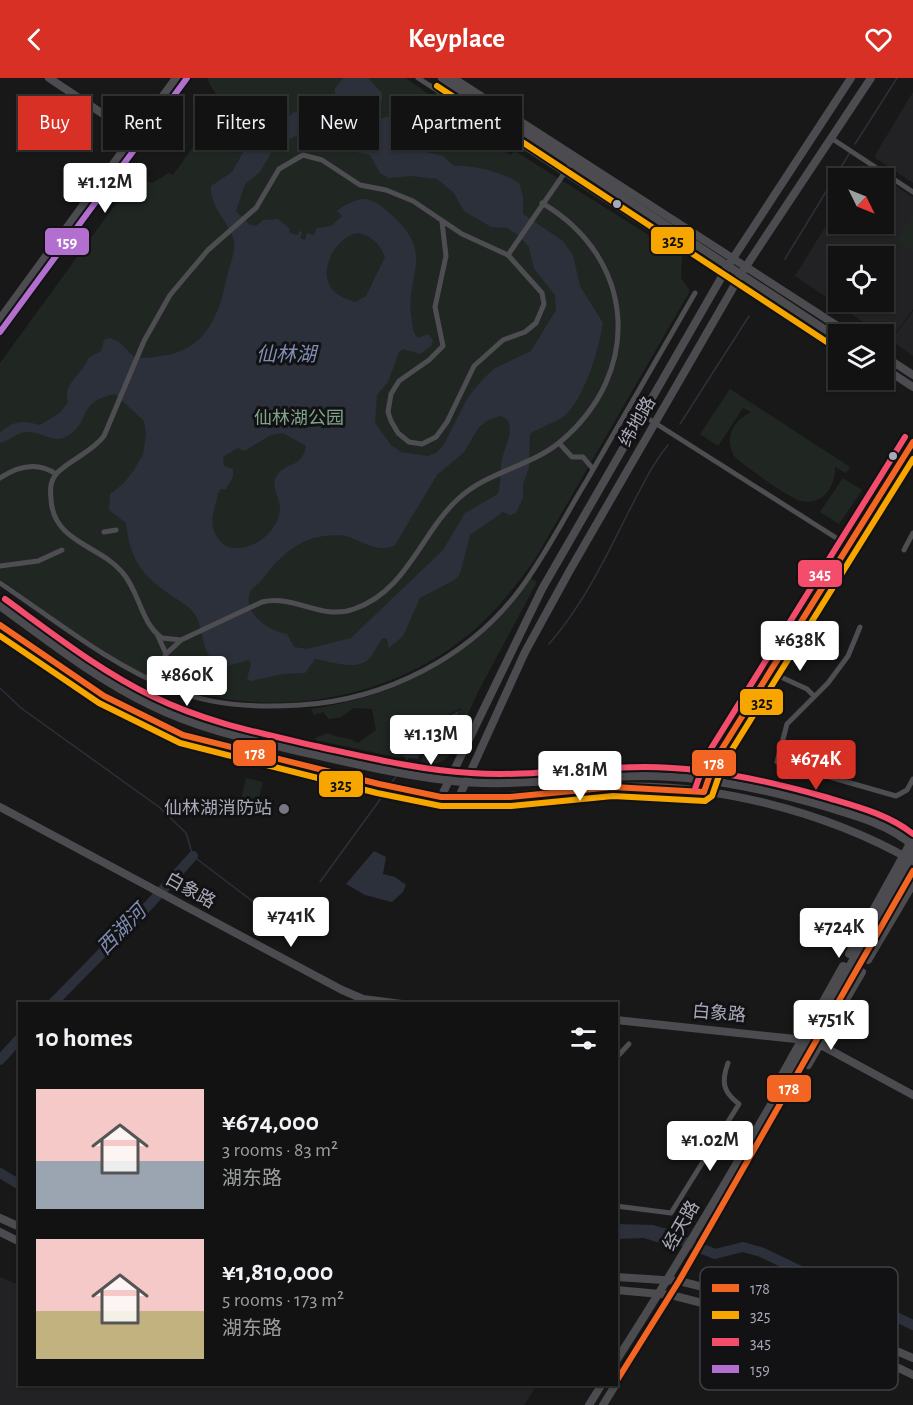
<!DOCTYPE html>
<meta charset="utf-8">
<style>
:root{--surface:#121212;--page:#1f2020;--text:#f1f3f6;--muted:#9c9e9f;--line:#313232;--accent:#d93025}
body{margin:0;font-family:"Alegreya Sans","Noto Sans SC",sans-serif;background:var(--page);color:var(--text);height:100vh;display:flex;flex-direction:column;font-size:22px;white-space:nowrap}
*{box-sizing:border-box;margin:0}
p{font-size:20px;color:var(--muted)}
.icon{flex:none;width:33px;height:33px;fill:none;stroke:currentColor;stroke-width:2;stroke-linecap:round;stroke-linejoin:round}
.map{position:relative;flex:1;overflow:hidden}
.details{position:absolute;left:18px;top:924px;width:600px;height:384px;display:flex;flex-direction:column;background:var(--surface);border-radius:0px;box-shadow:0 2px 4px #0004,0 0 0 2px var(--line)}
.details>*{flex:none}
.guide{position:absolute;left:18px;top:18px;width:600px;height:54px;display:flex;gap:12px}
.needle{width:39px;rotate:133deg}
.fabs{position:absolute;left:828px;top:90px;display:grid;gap:12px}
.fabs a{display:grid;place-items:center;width:66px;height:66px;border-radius:0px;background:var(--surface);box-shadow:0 2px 4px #0004,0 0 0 2px var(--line);font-size:30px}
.price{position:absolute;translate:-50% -51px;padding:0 14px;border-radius:6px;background:#fff;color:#222;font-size:20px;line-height:39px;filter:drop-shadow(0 2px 3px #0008)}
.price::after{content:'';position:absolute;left:50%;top:36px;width:18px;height:14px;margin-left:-9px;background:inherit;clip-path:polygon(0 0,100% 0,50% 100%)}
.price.on{background:var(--accent);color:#fff}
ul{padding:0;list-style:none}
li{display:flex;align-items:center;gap:18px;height:150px;padding:0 18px}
li span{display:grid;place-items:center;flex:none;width:168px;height:120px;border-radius:0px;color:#555}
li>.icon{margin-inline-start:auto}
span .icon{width:72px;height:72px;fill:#fffc;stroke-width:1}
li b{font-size:26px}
h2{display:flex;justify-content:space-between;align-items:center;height:72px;padding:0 18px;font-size:26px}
.tag{padding:0 21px;border-radius:0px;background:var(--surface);box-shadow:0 2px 4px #0004,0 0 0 2px var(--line);font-size:21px;line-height:54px}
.tag.on{background:var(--accent);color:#fff}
header{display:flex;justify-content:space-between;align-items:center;height:78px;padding:0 18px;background:var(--accent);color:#fff;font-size:27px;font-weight:700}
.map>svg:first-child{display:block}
.built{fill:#222224;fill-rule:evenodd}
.green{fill:#202722}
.water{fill:#2b303a;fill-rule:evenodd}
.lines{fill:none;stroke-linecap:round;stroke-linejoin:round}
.stream{stroke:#2b303a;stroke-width:1.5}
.river{stroke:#2b303a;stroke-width:10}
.street{stroke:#4e4e52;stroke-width:5}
.secondary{stroke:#4c4c50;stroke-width:8}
.bus-1-casing{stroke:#121214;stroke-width:10}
.bus-2-casing{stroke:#121214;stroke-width:10}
.bus-3-casing{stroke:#121214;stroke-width:10}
.bus-4-casing{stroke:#121214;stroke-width:10}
.bus-1{stroke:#f26522;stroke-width:6}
.bus-2{stroke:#f7a600;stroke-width:6}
.bus-3{stroke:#f44d6c;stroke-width:6}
.bus-4{stroke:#b36fd0;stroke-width:6}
.bus-dot{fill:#a9aab9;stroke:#121214;stroke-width:2}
.poi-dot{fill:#767781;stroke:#121214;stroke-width:2}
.labels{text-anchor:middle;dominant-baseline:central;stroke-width:6;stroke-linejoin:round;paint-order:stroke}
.park-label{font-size:18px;fill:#80a48b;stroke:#121214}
.street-label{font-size:18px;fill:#a9aab9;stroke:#121214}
.poi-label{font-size:18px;fill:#a9aab9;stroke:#121214;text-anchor:end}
.water-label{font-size:20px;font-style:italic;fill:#808eb4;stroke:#121214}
.key{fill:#121214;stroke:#3f4046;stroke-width:1.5}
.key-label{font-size:16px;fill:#a9aab9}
.line-badge{stroke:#121214;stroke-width:2}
.badge-label{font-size:16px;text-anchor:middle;font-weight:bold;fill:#fff}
.pale-badge-label{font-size:16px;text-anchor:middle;font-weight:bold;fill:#111}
</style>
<header><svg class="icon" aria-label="back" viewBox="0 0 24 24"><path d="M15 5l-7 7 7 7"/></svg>Keyplace<svg class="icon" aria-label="heart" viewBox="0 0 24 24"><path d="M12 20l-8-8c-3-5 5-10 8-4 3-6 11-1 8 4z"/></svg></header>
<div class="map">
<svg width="913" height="1327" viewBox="0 0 913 1327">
<rect width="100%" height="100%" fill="#181818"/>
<g class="built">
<polygon points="913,14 913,105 874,79"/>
<path d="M863 87 913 119V231L890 262 795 198 838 128V146H884V100H855ZM838 178H884V224H838Z"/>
<polygon points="913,233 913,278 891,262"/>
<polygon points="0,1199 19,1207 20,1306 537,1307 524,1327 0,1327"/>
</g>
<g class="green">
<path d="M207 0H406L428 16 424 23 511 77 515 73 682 178 681 200 690 213 534 483C514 510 494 536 468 557 384 626 261 643 162 604 107 582 49 535 0 501V285L136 98 152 105 169 95 173 97 216 37 212 33C221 14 212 14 207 0Z"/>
<polygon points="913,137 913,173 896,162"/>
<path d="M730 311 850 389 846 395 835 389C836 408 823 428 801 423 791 421 741 386 734 378 724 359 733 343 751 334L743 330 718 368 700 356Z"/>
<polygon points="843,400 862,412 839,446 820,434"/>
<path d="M531 500 537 504 479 612 449 677C440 687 433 686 421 684 428 659 455 654 461 630L432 646 400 680 316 662 315 660 328 655C338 661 347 658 358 665L376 652 372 631 354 630 341 639 329 641 323 634 314 637 311 631C405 617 474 577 531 500Z"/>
<polygon points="246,700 263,704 256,733 239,730"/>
</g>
<g class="water">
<path d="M343 0H368L382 15V23L373 35 380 41C401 35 414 28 425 54L417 72 443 78 454 88C471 86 505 95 519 105L523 118V136L563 163 573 177 580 208 603 245C599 271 584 323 563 339 552 346 540 349 530 356L529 389 523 406V420L516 435 510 437 503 434 470 457 460 496 456 501 420 520 403 558 389 570 387 561 383 560C377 566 375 574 370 580 357 594 331 583 315 581L305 595 283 596 251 603 247 601 251 586 249 582 224 589C201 582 205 556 196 538 191 530 183 525 175 520 143 499 130 483 126 445L109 432 110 416 123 406 134 392 143 376 146 356 144 343 115 316C77 323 91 343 69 357 54 367 45 355 30 354 18 353 11 362 0 365V355C14 342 22 342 40 347L60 335 68 324C62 305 83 297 88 280L101 273 104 262 109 260 118 263 135 280C194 280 214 258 226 203 228 192 236 174 234 163 229 144 209 128 211 108L232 94 257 50V45L245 39 243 27 256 17 264 26 266 37 279 31 289 38 296 33 306 35 318 29 324 31 335 20V10ZM298 57H304L342 71 370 77 380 95 389 100 411 98 437 101 454 115 464 133 491 149 507 150 518 157 529 169 534 191 555 217 556 232 531 273 495 290 483 301 468 319 443 368 436 375 428 378 401 374 391 367 375 345 377 317 388 304 399 274 403 271 420 276 431 268 433 262 428 256 418 260C413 255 413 250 412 243 403 200 435 180 397 142 389 134 378 124 367 121 358 120 343 127 337 133L342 138 331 148 317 150 314 157 307 155 305 162 300 160 302 154 299 153 298 157 289 155 290 151 278 141 263 142 256 148 250 147 236 133 245 106 260 94 275 68ZM358 155C373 159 379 165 385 179L366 218 355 224C346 221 337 218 331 210 318 190 337 158 358 155ZM501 338 508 342C514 359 503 370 501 386 500 397 501 405 498 416L465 435 443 472 351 560 307 571 294 569 287 556C270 554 240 534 251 512 254 508 259 506 261 503 274 485 288 470 310 461 318 458 338 456 346 458 363 463 378 476 395 467L437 397 464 374 479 349 490 341ZM283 355 306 368C302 390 287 384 278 396 269 408 280 418 280 431 279 451 259 468 240 470 230 471 223 468 217 459 207 444 216 430 218 415L221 411H226L233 399V391L224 388 223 379 238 370 244 373 271 357Z"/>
<path d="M460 632C452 653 424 658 418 681L402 679 433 647Z"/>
<polygon points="374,773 386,779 383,796 395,799 406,807 403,814 392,824 365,817 346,806"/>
<polygon points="617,1146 653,1147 677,1154 669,1168 644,1160 617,1161"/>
</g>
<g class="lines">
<g class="stream">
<polyline points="855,66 897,0"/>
<polyline points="785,181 849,76"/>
<polyline points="680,346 749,238"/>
<path d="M549 566C583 527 605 481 628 435 640 412 651 388 668 367"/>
<polyline points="0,610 21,630 159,729 186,755 193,778 264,832 277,833"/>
<polyline points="399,693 408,679"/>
<polyline points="389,708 397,697"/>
<polyline points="320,804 387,712"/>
</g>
<g class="river">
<polyline points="52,926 149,827 193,778"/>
<polyline points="0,982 20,960"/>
<polyline points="0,1095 20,1107"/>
<polyline points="663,1155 715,1176 743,1169 761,1174 913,1247"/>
</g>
<g class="street">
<polyline points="418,0 687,175"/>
<polyline points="831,60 913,114"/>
<path d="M442 144 446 178 435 229 443 268 429 282 399 303 391 316 388 334 391 343 398 355 409 364 422 366 436 359 447 344 474 288 503 262 525 254 536 245 544 226 542 215 508 177 462 156 413 123 386 112 360 107 322 82 303 77 279 91 256 130 208 172 170 217 144 263 104 358C92 374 71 381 57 395 50 403 50 411 51 421 53 464 99 467 122 494 140 514 140 544 162 560L181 562 262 524C294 516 322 543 354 531 407 513 421 455 458 421 488 393 530 389 560 364 644 294 636 180 542 125"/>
<polyline points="508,177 572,84"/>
<polyline points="644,338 849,468"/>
<polyline points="559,365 572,379 583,379 593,391"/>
<path d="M0 400C18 388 37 383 56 396"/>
<polyline points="104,454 116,452"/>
<polyline points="904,472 913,455"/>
<polyline points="0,488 38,483 62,472"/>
<path d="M0 505C55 542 109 586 171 611 212 628 257 630 300 627 386 622 470 579 521 510 546 476 565 438 587 402 623 340 659 277 695 215"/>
<polyline points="860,549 848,578 828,605 787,646 777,684 896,718 907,712 913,701"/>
<polyline points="158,558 166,576"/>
<polyline points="770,594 807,611 814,618"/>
<polyline points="154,604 166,576 180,563"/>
<polyline points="616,980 629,966"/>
<path d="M616 1128 671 1135 739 1026C723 1014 721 1004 728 985"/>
</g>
<g class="secondary">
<polyline points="49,0 139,60"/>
<polyline points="442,0 838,260"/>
<polyline points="453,0 850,256"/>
<polyline points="0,241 176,0"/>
<polyline points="0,254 187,0"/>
<polyline points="884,278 913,297"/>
<polyline points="884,290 913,309"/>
<path d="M0 528C48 563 96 601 150 627 198 651 250 662 302 674 350 685 397 696 445 702 511 711 578 698 644 698 706 698 770 712 830 730 857 738 892 748 913 768"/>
<path d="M0 547C58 588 116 631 183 656 227 673 277 681 323 693 362 702 402 716 441 719 498 723 554 712 611 709 712 704 825 733 913 783"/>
<polyline points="704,714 715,682 913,364"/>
<polyline points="441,719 542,511 728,188 851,0"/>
<polyline points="459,719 525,574 570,492 741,196 871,0"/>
<polyline points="0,729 342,912 363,921 402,926"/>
<polyline points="912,762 849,876 868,882 913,806"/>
<polyline points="616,942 805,962"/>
<polyline points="817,965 913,1017"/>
<polyline points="778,1004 843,888 862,894 808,987"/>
<polyline points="0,1140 20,1149"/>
<polyline points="0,1154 20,1164"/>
<polyline points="616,1199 679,1203 811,1236 913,1280"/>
<polyline points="616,1212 671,1217 804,1251 851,1267 913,1297"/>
<path d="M616 1283C722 1118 817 946 913 775"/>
<polyline points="616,1305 679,1203 913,793"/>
<polyline points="589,1327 602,1306"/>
<polyline points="603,1327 616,1306"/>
</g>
<defs>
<g id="bus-1">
<polyline points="0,547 104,618 183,657 379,706 441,719 510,719 613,709 704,714 715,682 913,364"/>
<polyline points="616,1304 679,1203 913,793"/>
</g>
<g id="bus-2">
<polyline points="437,8 833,268"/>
<polyline points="0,558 99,625 180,665 377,715 441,728 511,728 613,718 705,723 712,718 723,686 913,381"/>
</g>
<g id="bus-3">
<path d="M5 521C53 556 100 593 154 619 205 644 260 655 315 668 366 679 419 692 471 695 529 699 587 689 645 689 706 689 766 702 825 719 855 728 888 736 913 756"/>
<polyline points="695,711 707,677 905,359"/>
</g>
<polyline id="bus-4" points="0,254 187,0"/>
</defs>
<use href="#bus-1" class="bus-1-casing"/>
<use href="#bus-2" class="bus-2-casing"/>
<use href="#bus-3" class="bus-3-casing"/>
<use href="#bus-4" class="bus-4-casing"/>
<use href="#bus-1" class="bus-1"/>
<use href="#bus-2" class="bus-2"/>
<use href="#bus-3" class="bus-3"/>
<use href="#bus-4" class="bus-4"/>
</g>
<g class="bus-dot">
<circle cx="617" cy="126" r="5"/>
<circle cx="893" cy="378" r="5"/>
</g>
<circle class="poi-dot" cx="284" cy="731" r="6"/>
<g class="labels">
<g class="park-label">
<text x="299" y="341">仙林湖公园</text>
</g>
<g class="street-label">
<text transform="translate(638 344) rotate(-60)">纬地路</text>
<text transform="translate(190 813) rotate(29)">白象路</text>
<text transform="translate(719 936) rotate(5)">白象路</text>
<text transform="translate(682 1148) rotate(-60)">经天路</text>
</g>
<g class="poi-label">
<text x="272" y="731">仙林湖消防站</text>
</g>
<g class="water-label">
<text x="286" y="277">仙林湖</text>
<text transform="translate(122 852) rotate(-46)">西湖河</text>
</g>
</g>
<rect x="700" y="1189" width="198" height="123" rx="9" class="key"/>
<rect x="712" y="1206" width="27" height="8" fill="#f26522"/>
<rect x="712" y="1233" width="27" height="8" fill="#f7a600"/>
<rect x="712" y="1260" width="27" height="8" fill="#f44d6c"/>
<rect x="712" y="1287" width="27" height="8" fill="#b36fd0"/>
<g class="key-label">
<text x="750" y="1216">178</text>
<text x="750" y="1243">325</text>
<text x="750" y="1270">345</text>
<text x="750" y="1297">159</text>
</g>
<g class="line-badge">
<rect x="650" y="148" width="45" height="29" rx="6" fill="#f7a600"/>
<rect x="44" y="149" width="46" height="29" rx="6" fill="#b36fd0"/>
<rect x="797" y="481" width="46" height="29" rx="6" fill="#f44d6c"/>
<rect x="739" y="610" width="45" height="28" rx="6" fill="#f7a600"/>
<rect x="232" y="661" width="45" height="28" rx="6" fill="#f26522"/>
<rect x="691" y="671" width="46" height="28" rx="6" fill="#f26522"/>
<rect x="318" y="692" width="46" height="28" rx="6" fill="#f7a600"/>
<rect x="766" y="996" width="46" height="29" rx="6" fill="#f26522"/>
</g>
<g class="badge-label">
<text x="67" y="169">159</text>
<text x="820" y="501">345</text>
<text x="255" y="681">178</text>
<text x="714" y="691">178</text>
<text x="789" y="1016">178</text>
</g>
<g class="pale-badge-label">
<text x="673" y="168">325</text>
<text x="762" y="630">325</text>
<text x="341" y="712">325</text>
</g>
</svg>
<div class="fabs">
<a><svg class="needle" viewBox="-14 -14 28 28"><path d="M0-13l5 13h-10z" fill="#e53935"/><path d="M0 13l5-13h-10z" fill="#9c9e9f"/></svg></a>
<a><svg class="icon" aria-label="locate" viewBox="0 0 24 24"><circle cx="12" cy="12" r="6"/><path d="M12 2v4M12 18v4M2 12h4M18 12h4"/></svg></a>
<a><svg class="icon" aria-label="layers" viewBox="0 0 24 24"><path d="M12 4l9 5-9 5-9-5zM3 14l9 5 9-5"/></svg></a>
</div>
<b class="price" style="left:105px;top:136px">¥1.12M</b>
<b class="price" style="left:800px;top:594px">¥638K</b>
<b class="price" style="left:187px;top:629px">¥860K</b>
<b class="price" style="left:431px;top:688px">¥1.13M</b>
<b class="price on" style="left:816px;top:713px">¥674K</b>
<b class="price" style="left:580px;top:724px">¥1.81M</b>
<b class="price" style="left:291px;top:870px">¥741K</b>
<b class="price" style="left:839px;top:881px">¥724K</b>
<b class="price" style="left:831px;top:973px">¥751K</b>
<b class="price" style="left:710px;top:1094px">¥1.02M</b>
<div class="guide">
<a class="tag on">Buy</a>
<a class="tag">Rent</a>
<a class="tag">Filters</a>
<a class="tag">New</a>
<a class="tag">Apartment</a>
</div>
<section class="details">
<h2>10 homes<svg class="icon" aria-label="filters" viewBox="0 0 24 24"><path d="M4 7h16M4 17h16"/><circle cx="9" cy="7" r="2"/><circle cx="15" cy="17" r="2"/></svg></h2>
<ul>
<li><span style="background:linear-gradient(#f6c9c9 60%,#9aa5b1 0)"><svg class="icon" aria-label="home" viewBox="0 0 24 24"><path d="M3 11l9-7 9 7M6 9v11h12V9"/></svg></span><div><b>¥674,000</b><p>3 rooms · 83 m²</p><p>湖东路</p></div></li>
<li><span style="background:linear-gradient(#f6c9c9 60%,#c2b280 0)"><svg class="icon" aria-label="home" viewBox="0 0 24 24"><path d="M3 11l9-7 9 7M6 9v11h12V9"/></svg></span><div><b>¥1,810,000</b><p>5 rooms · 173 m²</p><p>湖东路</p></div></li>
</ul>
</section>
</div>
